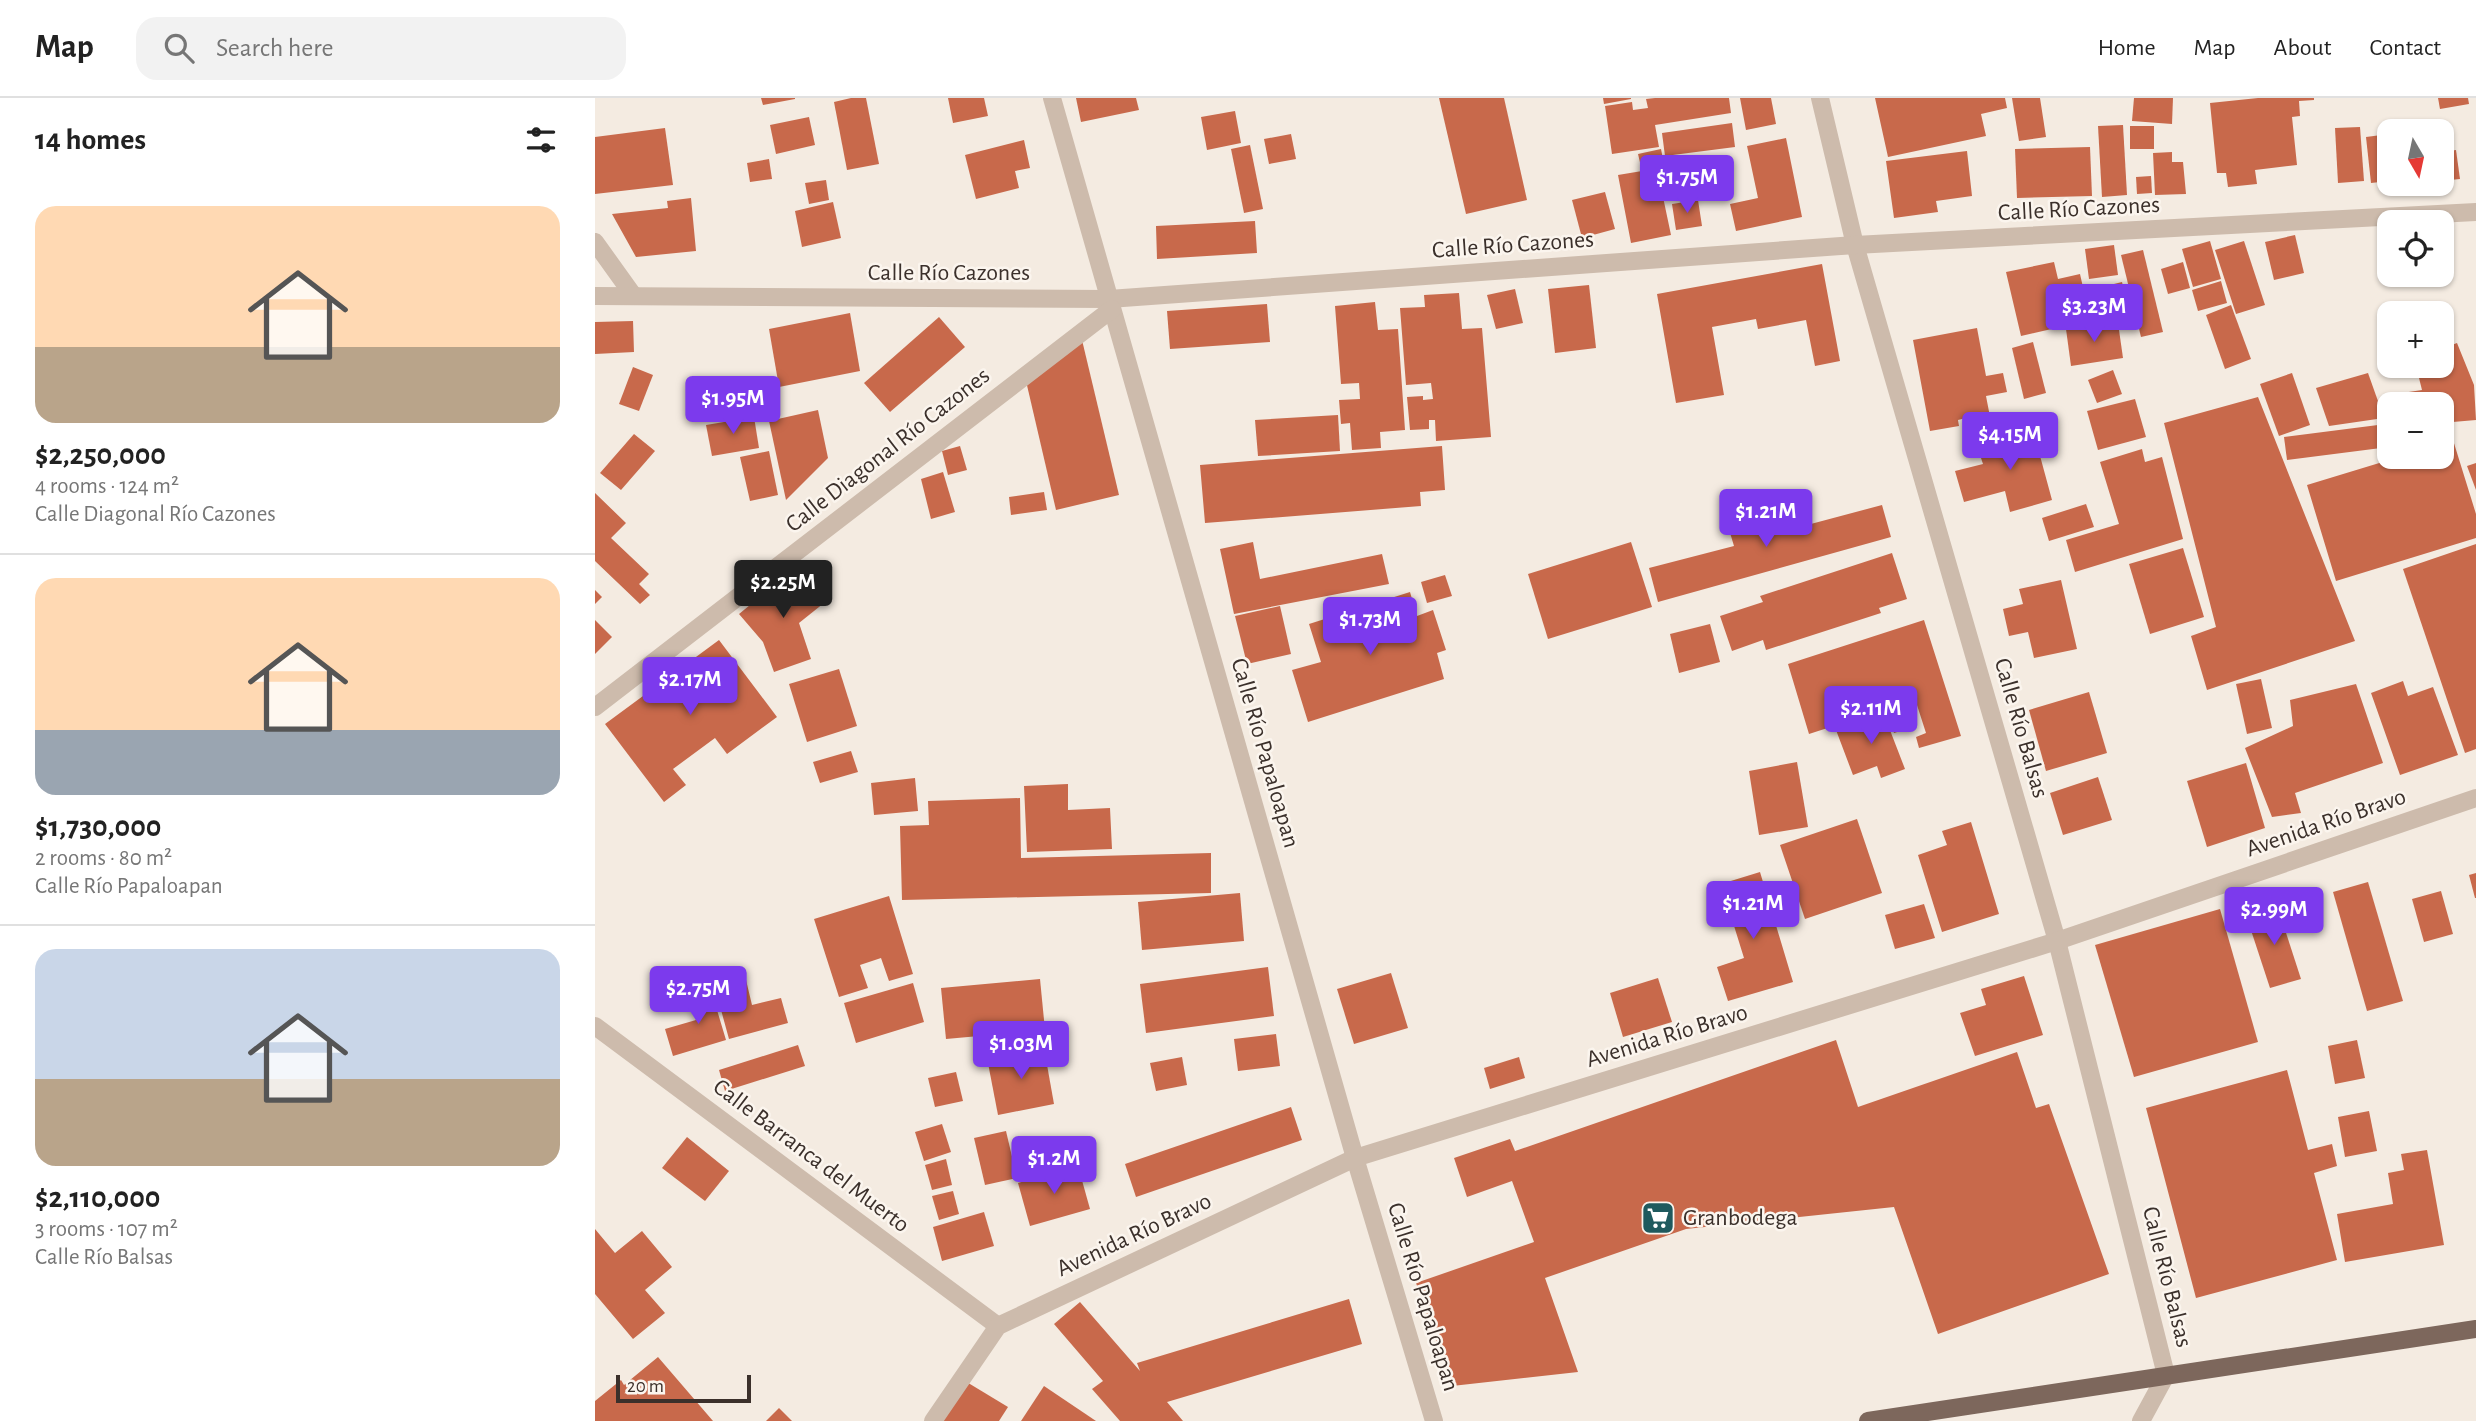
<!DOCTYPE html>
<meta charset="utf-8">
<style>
:root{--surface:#fff;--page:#f2f2f2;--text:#222;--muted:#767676;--line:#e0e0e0;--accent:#7c3aed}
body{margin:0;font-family:"Alegreya Sans",sans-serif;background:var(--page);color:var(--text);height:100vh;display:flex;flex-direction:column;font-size:26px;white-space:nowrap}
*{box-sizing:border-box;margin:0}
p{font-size:23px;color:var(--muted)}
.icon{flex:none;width:38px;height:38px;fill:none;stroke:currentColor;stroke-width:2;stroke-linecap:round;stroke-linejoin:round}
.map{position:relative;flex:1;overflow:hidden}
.sheet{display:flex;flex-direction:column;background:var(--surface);width:595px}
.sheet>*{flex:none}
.needle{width:46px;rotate:171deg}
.controls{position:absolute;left:1782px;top:21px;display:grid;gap:14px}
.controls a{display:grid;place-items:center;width:77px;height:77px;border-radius:14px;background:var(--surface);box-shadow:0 2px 5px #0004;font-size:35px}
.scale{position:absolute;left:21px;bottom:18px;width:135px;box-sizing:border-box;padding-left:7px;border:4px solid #3b302b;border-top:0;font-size:19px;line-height:24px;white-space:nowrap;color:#3b302b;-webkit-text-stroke:5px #fbf5ee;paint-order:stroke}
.price{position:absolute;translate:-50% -60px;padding:0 16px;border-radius:7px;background:var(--accent);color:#fff;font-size:23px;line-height:46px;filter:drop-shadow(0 2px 4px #0008)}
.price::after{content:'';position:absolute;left:50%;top:42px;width:21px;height:16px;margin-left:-10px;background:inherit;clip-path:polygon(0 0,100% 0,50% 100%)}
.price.on{background:#222;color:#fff}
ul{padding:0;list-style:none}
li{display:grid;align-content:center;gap:14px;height:371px;padding:0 35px}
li+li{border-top:2px solid var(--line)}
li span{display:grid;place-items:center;height:217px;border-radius:21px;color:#555}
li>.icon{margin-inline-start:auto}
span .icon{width:126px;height:126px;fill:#fffc;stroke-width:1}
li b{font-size:30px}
h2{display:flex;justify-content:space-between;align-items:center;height:84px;padding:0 35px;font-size:30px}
header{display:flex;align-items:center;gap:42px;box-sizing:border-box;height:98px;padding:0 35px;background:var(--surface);border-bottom:2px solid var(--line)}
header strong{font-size:33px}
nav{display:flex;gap:38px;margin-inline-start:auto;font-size:24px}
.search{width:490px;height:63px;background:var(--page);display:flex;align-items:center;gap:18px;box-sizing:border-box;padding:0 24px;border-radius:21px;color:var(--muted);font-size:26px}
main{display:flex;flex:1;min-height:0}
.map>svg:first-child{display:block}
.building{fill:#c8694b}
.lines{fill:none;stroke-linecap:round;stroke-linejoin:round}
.minor{stroke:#cdbbac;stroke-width:18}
.tertiary{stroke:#cdbbac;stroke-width:18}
.primary{stroke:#7d675c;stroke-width:18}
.labels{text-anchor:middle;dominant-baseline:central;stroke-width:5;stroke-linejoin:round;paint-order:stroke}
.street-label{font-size:24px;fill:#3b302b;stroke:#fbf5ee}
.poi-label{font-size:24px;fill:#3b302b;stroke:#fbf5ee;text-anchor:start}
</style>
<header>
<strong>Map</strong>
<div class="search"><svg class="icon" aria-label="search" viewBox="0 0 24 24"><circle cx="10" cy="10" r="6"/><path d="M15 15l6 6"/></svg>Search here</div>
<nav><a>Home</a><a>Map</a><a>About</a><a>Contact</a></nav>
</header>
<main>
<section class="sheet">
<h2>14 homes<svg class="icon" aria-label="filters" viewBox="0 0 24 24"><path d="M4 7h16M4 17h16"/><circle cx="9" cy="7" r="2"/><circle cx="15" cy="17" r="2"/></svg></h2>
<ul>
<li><span style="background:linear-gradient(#ffd9b3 65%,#b9a48a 0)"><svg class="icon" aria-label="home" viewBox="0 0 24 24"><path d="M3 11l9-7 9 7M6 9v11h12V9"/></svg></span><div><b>$2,250,000</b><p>4 rooms · 124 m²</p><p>Calle Diagonal Río Cazones</p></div></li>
<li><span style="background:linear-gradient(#ffd9b3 70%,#9aa5b1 0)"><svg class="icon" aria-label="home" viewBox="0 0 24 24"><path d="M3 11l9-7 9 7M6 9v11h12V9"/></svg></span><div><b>$1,730,000</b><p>2 rooms · 80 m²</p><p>Calle Río Papaloapan</p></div></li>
<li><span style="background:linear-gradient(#c9d6e8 60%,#b9a48a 0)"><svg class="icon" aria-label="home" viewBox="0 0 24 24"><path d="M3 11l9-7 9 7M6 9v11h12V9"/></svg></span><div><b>$2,110,000</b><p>3 rooms · 107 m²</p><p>Calle Río Balsas</p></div></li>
</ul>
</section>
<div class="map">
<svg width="1881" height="1323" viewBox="0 0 1881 1323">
<rect width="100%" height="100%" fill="#f4ebe1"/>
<g class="building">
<polygon points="166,0 200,0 200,1 168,7"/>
<polygon points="256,0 271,0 284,66 252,72 239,4"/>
<polygon points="353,0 389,0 393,18 358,25"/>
<polygon points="481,0 541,0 544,12 486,24"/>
<polygon points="844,0 909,0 932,102 871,116"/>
<polygon points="1008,0 1036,0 1036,1 1009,6"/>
<polygon points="1060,0 1134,0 1136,15 1060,27 1064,49 1017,56 1010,8 1037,4 1038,12 1053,10 1051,1"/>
<polygon points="1145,0 1176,0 1181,26 1151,32"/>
<polygon points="1280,0 1410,0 1412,10 1386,16 1391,38 1293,59"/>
<polygon points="1417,0 1445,0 1451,39 1424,43"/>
<polygon points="1539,0 1578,0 1577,26 1537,23"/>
<polygon points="1663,0 1719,0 1719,2 1704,3 1705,18 1697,19 1702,67 1660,72 1662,86 1633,89 1631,75 1622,75 1615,5"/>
<polygon points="1843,0 1873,0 1874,6 1845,11"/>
<polygon points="640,13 646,45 612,52 606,19"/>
<polygon points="214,19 220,47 181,56 175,27"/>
<polygon points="1137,25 1140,49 1070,58 1067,35"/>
<polygon points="1528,27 1532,97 1507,99 1503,28"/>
<rect x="1535" y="28" width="24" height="23"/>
<polygon points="1765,29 1769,83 1743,85 1740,30"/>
<polygon points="70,30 78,87 0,96 0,39"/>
<polygon points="696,36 701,61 674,66 669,41"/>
<polygon points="1794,36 1794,83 1776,85 1771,39"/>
<polygon points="1191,40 1207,119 1141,133 1135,106 1163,100 1152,48"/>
<polygon points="429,42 435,70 420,73 424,90 381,101 370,57"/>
<polygon points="655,47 668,111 649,115 636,51"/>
<polygon points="1495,49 1497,98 1422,100 1420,51"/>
<polygon points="1066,51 1075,97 1068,99 1076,137 1036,145 1023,77 1047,73 1043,56"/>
<polygon points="1861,52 1865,81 1846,83 1846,54"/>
<polygon points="1372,53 1377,98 1341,103 1343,114 1299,120 1291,63"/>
<polygon points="1577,54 1577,64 1588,64 1591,96 1560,97 1558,55"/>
<polygon points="174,61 177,81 155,84 152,65"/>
<polygon points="1556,78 1557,95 1542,96 1541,79"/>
<polygon points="231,82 234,102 214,106 210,85"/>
<polygon points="1010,94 1020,131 987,140 977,102"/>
<polygon points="96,100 101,153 41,159 17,116 73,110 72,103"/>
<polygon points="1103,102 1107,128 1081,132 1077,106"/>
<polygon points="238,104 246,140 207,149 200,113"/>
<polygon points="660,123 662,155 562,161 561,128"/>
<polygon points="1700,137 1709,175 1679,182 1670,144"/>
<polygon points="1615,143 1626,181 1598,189 1587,151"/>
<polygon points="1649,143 1670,207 1641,216 1620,152"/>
<polygon points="1519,147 1523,177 1494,181 1490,151"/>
<polygon points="1548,152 1568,234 1546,239 1526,157"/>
<polygon points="1459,164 1463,181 1485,176 1494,216 1472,221 1474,227 1426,238 1411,174"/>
<polygon points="1588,164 1595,190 1573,196 1566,171"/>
<polygon points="1227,166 1245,263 1220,268 1211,222 1163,231 1161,221 1117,229 1129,297 1081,305 1062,196"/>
<polygon points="1626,183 1632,205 1603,213 1597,192"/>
<polygon points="1527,184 1535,216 1510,221 1503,190"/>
<polygon points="994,187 1001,250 960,255 953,191"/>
<polygon points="920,191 928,225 901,231 892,197"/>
<polygon points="864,195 867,231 887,230 896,339 841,343 840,322 834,322 834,331 815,332 812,299 828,298 828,302 838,301 836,285 811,287 805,210 830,209 829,197"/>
<polygon points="780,204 783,232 803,231 810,332 785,334 786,350 757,352 755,325 746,326 744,302 765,301 764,285 746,286 740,208"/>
<polygon points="672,206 675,244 575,251 572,213"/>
<polygon points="1636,207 1656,261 1630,271 1611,217"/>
<polygon points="255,215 265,273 184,289 174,231"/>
<polygon points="344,219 370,249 295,314 269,285"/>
<polygon points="1852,222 1856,243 1846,245 1846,224"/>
<polygon points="38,223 39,254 0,256 0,224"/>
<polygon points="1523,225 1528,260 1476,268 1471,231"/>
<polygon points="1382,230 1391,278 1408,275 1412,294 1391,298 1396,324 1377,328 1375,319 1363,322 1364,328 1335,333 1318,242"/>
<polygon points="487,242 524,397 461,412 431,283"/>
<polygon points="1438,244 1451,295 1429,301 1417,250"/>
<polygon points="1862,245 1879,287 1881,322 1846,325 1846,306 1808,306 1807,295 1827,292 1821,268 1846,268 1846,251"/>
<polygon points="38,269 58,277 44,313 24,306"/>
<polygon points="1518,272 1527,296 1502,305 1493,282"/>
<polygon points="1697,275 1715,327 1684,338 1665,286"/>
<polygon points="1773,275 1789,320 1734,328 1721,290"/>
<polygon points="1663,299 1760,543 1612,592 1596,538 1621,529 1569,325"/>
<polygon points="1540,301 1551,339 1503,352 1492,313"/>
<polygon points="223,312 233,360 191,402 174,323"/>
<polygon points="743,317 745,353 663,358 660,322"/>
<polygon points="159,319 164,350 117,358 111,327"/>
<polygon points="1446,325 1451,341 1441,343 1457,402 1415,414 1410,393 1369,404 1360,373 1388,366 1385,357 1417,348 1413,334"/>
<polygon points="1783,327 1786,350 1692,362 1689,339"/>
<polygon points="39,336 60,353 26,392 5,375"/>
<polygon points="1858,342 1881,416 1881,440 1741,483 1712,387 1804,359 1846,359 1846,346"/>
<polygon points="365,348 372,372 353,377 347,353"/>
<polygon points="847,348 850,392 825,394 826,408 610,425 605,367"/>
<polygon points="1547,351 1550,364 1567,359 1588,441 1480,474 1471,442 1524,426 1505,364"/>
<polygon points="174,353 183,397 155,403 145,359"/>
<polygon points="1881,365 1881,392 1872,368"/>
<polygon points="348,374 360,414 336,421 326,381"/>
<polygon points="449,394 452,412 416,417 414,399"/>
<polygon points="0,395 31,425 16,440 54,476 44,486 55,497 45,506 0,463"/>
<polygon points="1155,400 1167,439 1287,407 1296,439 1063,504 1054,470 1139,448 1127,408"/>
<polygon points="1491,406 1499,429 1454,443 1447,420"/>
<polygon points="658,444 665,481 787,456 794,486 639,516 625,451"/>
<polygon points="1036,444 1057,509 953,541 933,476"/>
<polygon points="1881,446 1881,651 1870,655 1808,471"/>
<polygon points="1588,450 1609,519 1555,536 1534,466"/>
<polygon points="1297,455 1312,501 1284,510 1286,515 1171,552 1168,542 1137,553 1125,518 1168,504 1165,498"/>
<polygon points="199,471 229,505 204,525 216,561 179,574 168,544 144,516"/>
<polygon points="850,477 857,498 832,505 826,484"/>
<polygon points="1466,482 1482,551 1439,560 1433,534 1414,538 1408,511 1428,506 1424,491"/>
<polygon points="0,492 7,499 0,506"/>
<polygon points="815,494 822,518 838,512 851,552 842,555 849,581 713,624 697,572 726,564 714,526"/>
<polygon points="685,508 696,556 652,566 640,518"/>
<polygon points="0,522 17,539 0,556"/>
<polygon points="1329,522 1366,638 1324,650 1321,639 1331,635 1321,604 1311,607 1318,629 1299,635 1291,611 1214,636 1193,566"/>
<polygon points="1115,526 1125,564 1084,575 1075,536"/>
<polygon points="124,542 182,619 132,656 120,640 78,671 91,687 69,704 10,626"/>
<polygon points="244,571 262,628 212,644 194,586"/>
<polygon points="1666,581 1677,630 1652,636 1641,586"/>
<polygon points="1808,583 1813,598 1838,589 1863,657 1805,677 1776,595"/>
<polygon points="1761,586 1788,665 1700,695 1706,715 1677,719 1650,650 1698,628 1695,602"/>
<polygon points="1494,594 1512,655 1451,673 1434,612"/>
<polygon points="1288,614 1310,671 1286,680 1282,668 1258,677 1241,632"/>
<polygon points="256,653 263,674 225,685 218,664"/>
<polygon points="1202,664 1213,729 1164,737 1154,673"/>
<polygon points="1651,665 1670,730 1612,749 1592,683"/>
<polygon points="1503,679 1517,722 1468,737 1455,695"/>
<polygon points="320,680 323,713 279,717 276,685"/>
<polygon points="473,686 473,712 515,710 517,751 432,754 429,688"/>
<polygon points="425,700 426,760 616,755 616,795 307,802 305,728 334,727 333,703"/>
<polygon points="1262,721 1287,795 1210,821 1185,747"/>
<polygon points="1376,724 1404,816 1347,834 1323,757 1352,747 1347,733"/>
<polygon points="1165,774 1198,884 1133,903 1122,869 1149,860 1126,786"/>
<polygon points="1881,775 1881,800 1880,800 1874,777"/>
<polygon points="1773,784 1808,903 1772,913 1738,794"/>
<polygon points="1846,793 1858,836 1829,844 1817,801"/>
<polygon points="645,795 649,843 547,852 543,804"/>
<polygon points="294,798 318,876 294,883 286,860 265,867 273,890 244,899 219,821"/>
<polygon points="1329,806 1340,840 1300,851 1290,817"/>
<polygon points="1682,807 1706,881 1675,890 1651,817"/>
<polygon points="1625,811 1663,944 1539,979 1500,847"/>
<polygon points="673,869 679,918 551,935 545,886"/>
<polygon points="796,875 813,930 759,946 742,891"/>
<polygon points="1429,878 1448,937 1380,958 1365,915 1391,907 1386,891"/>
<polygon points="1063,880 1077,924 1028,939 1015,895"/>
<polygon points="445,881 450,932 351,941 346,890"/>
<polygon points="151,882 157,907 186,900 193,925 134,941 120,890"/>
<polygon points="318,885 329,924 261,945 249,905"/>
<polygon points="116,892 131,942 78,958 70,931 101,922 93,898"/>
<polygon points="681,936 685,968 643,973 639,941"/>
<polygon points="1241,942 1263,1009 1422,954 1441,1010 1454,1006 1514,1176 1343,1236 1299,1109 1091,1131 950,1180 983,1274 857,1288 821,1185 939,1144 917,1083 872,1099 859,1060 915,1041 920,1053"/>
<polygon points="1762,942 1770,980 1740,986 1733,948"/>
<polygon points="203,947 210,968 130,993 124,972"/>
<polygon points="449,950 459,1006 403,1017 392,960"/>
<polygon points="587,959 592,987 561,993 555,965"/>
<polygon points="924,959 930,980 895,991 889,970"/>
<polygon points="1692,972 1713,1052 1737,1046 1742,1068 1719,1075 1742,1162 1601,1200 1551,1010"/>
<polygon points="361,974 368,1003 340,1009 333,980"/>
<polygon points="696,1009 707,1042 541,1099 530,1066"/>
<polygon points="1774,1013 1782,1053 1750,1059 1743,1019"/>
<polygon points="347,1026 356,1054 329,1063 320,1034"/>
<polygon points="411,1033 422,1080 390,1087 379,1040"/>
<polygon points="92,1039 134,1073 110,1103 67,1070"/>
<polygon points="1832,1052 1849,1147 1750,1164 1742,1116 1798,1106 1793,1075 1809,1072 1806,1056"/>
<polygon points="351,1061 357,1087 337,1092 330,1067"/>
<polygon points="483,1068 495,1111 435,1128 423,1085"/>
<polygon points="358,1093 364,1116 344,1122 337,1098"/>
<polygon points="389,1114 399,1148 347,1163 338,1129"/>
<polygon points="0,1131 20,1155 47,1133 77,1169 50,1192 70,1215 38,1241 0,1196"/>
<polygon points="754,1201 767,1246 572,1304 588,1323 525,1323 497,1291 508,1283 459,1226 485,1204 545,1273 542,1265"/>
<polygon points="63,1259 118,1323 0,1323 0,1303 26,1282 29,1287"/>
<polygon points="370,1283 413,1309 404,1323 347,1323"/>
<polygon points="449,1288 501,1323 426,1323"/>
<polygon points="184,1310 197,1323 171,1323"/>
</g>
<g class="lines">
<g class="minor">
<polyline points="457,0 760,1060 839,1323"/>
<polyline points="1225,0 1260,147 1462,843 1571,1277"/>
<polyline points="0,144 38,197"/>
<polyline points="0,198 514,201 1260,147 1881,114"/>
<polyline points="0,609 517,211"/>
<polyline points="0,928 403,1228"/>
<polyline points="338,1323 403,1228 760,1060 1462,843 1881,700"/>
</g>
<polyline class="tertiary" points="1546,1323 1571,1277"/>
<polyline class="primary" points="1273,1323 1881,1231"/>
</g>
<defs>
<symbol id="supermarket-square" viewBox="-11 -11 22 22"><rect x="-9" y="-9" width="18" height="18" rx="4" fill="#1f5a5e" stroke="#fbf5ee"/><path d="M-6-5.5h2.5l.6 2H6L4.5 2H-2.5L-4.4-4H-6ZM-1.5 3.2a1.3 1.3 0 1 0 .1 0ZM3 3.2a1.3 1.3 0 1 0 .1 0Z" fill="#fff"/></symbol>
</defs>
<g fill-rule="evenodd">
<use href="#supermarket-square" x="1044" y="1101" width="38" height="38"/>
</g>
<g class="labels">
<g class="street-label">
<text transform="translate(1484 111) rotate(-3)">Calle Río Cazones</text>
<text transform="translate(918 147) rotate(-4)">Calle Río Cazones</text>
<text x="354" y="175">Calle Río Cazones</text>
<text transform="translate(293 352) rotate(-38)">Calle Diagonal Río Cazones</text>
<text transform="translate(1426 630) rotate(74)">Calle Río Balsas</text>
<text transform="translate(670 655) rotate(74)">Calle Río Papaloapan</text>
<text transform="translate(1731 725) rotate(-19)">Avenida Río Bravo</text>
<text transform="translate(1072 938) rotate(-17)">Avenida Río Bravo</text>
<text transform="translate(216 1058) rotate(37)">Calle Barranca del Muerto</text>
<text transform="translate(539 1137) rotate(-25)">Avenida Río Bravo</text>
<text transform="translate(1572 1179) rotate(76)">Calle Río Balsas</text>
<text transform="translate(828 1199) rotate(73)">Calle Río Papaloapan</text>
</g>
<g class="poi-label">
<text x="1088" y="1120">Granbodega</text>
</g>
</g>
</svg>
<div class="controls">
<a><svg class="needle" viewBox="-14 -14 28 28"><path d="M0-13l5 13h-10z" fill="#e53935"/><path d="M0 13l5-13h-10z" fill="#767676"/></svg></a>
<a><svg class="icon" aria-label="locate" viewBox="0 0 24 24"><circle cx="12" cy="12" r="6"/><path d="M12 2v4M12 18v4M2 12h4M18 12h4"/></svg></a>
<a>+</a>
<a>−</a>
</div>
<div class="scale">20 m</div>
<b class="price" style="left:1092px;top:117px">$1.75M</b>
<b class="price" style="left:1499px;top:246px">$3.23M</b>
<b class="price" style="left:138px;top:338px">$1.95M</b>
<b class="price" style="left:1415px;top:374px">$4.15M</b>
<b class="price" style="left:1171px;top:451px">$1.21M</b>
<b class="price on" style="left:188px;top:522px">$2.25M</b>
<b class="price" style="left:775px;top:559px">$1.73M</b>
<b class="price" style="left:95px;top:619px">$2.17M</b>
<b class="price" style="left:1276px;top:648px">$2.11M</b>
<b class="price" style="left:1158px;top:843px">$1.21M</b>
<b class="price" style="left:1679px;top:849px">$2.99M</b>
<b class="price" style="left:103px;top:928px">$2.75M</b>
<b class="price" style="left:426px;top:983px">$1.03M</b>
<b class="price" style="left:459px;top:1098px">$1.2M</b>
</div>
</main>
